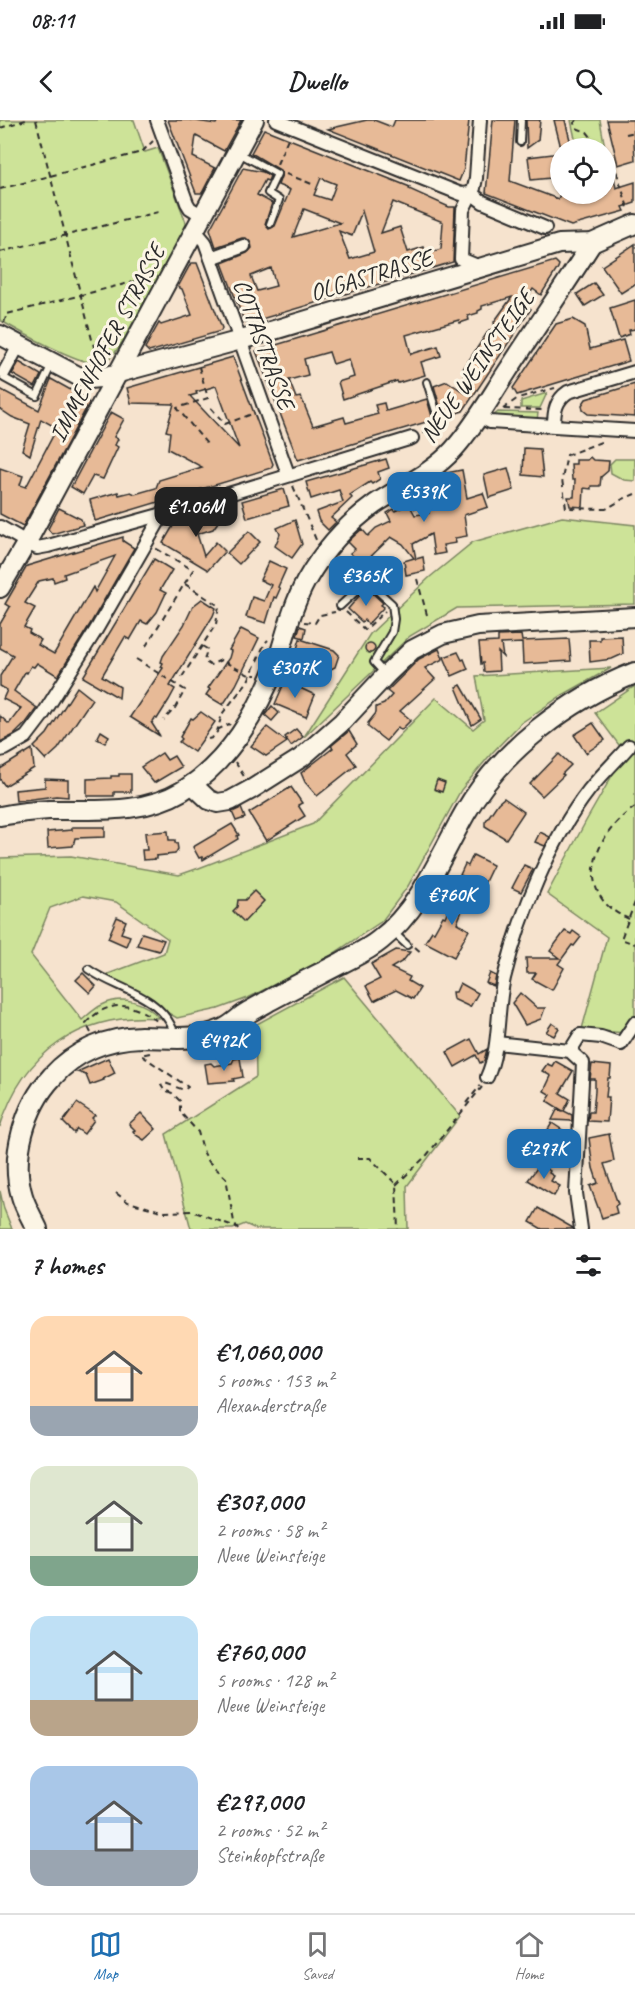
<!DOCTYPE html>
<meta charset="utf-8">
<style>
:root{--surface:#fff;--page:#f6f6f6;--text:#202124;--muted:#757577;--line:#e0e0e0;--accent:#1f6fb2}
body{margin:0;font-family:Caveat,sans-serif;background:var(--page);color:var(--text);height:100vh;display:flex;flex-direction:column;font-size:22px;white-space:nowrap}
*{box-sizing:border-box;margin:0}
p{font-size:20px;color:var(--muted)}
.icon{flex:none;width:33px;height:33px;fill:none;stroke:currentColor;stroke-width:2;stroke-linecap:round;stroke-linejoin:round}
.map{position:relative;height:1109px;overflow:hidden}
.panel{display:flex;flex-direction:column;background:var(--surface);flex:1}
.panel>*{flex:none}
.tools{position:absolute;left:550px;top:18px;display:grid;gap:12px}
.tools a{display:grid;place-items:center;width:66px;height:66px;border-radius:50%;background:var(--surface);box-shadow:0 2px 4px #0004;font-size:30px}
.price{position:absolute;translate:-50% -51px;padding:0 14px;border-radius:12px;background:var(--accent);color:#fff;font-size:20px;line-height:39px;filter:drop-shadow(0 2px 3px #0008)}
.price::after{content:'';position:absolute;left:50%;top:36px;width:18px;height:14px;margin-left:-9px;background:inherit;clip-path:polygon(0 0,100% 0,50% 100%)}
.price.current{background:#222;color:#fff}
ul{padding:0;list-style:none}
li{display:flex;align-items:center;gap:18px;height:150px;padding:0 30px}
li span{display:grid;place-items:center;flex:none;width:168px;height:120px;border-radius:18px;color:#555}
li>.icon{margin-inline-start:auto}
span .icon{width:72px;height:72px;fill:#fffc;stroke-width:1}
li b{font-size:26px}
h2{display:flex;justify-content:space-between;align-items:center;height:72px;padding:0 30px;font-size:26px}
.status{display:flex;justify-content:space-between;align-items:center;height:42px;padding:0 30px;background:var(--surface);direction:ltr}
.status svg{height:16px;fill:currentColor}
header{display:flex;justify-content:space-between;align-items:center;height:78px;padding:0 30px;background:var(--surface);font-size:27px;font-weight:700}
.menu{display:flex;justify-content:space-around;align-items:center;height:84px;border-top:2px solid var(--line);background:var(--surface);font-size:16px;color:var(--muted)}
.menu a{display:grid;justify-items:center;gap:3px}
.menu .current{color:var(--accent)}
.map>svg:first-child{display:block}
.green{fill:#cde398;stroke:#7c8762;stroke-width:1.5}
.building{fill:#e7ba97;stroke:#2b2b2b;stroke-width:1.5;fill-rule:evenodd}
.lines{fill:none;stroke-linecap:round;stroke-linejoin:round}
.lane-casing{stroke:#2b2b2b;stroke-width:10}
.street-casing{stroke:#2b2b2b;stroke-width:16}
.secondary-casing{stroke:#2b2b2b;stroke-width:22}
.primary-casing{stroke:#2b2b2b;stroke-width:24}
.path{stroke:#2b2b2b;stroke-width:2;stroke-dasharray:6 4.5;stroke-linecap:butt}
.lane{stroke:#fcf5e5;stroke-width:6}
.street{stroke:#fcf5e5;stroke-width:12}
.secondary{stroke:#fcf5e5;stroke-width:18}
.primary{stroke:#fcf5e5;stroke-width:20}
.labels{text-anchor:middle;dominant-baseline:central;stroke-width:6;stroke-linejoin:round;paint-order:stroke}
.street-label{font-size:24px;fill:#2b2b2b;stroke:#fcf5e5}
</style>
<div class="status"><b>08:11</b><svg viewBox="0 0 49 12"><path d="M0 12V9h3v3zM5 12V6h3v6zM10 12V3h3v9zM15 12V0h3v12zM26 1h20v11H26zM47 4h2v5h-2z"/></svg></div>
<header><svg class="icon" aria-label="back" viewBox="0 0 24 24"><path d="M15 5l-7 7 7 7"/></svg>Dwello<svg class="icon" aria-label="search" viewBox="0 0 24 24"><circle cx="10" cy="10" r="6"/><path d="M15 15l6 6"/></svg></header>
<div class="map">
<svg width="635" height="1109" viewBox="0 0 635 1109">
<rect width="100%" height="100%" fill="#f6e3ce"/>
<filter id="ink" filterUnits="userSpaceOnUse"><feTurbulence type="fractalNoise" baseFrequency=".0167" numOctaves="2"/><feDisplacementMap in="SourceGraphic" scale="12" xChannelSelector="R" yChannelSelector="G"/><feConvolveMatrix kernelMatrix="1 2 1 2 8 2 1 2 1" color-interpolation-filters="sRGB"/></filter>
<g filter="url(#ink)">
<g class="green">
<path d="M0 0H134L145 32 158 28 187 105 123 221C117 230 111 241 99 243 84 247 16 210 0 200Z"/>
<polygon points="571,0 600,0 605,28 577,28"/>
<polygon points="547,273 540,288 521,288 521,281"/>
<polygon points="498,292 538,293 537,300 492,297"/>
<polygon points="615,339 635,339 635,361 624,360 611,353 610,344"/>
<polygon points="562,397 635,405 635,484 457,488 410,516 304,617 370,514 430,457 473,422"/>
<path d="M611 548 561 576 521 603 491 634 461 670 408 766 382 801 330 836 248 878 218 889 177 898 103 856 164 833 168 819 116 782 83 776 50 788 31 835 82 900C88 895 95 888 102 885 122 875 145 881 159 898 81 893 23 932 0 1007V738L71 736 179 755 199 748 313 704 436 578 473 609 484 600 476 556Z"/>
<polygon points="635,566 635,914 582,909 607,817 547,774 586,701 625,633 595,593"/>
<polygon points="344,857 460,996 407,1066 408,1109 256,1109 245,1104 233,1109 191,1109 166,1014 256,957 255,905"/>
<polygon points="0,1071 4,1089 12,1109 0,1109"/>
</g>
<g class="building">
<polygon points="168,0 189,0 216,4 218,0 241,0 224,31 196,16 193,37 215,48 202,73 196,73"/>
<polygon points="367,0 374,0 392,7 395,0 469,0 464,49 459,61 328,9"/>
<polygon points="493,0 515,0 510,61 558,79 560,74 573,79 572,74 606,74 606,38 610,38 616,68 635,62 635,83 623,87 625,91 571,106 486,73"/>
<polygon points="526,0 540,0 538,20 527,28"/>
<polygon points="554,0 565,0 572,28 561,28"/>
<polygon points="607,0 633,0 635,40 618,45"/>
<path d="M264 9 410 67 409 69 449 87H455L453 142 248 203 244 201 222 143 247 133 252 128 251 123 246 118H242L216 127 210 109 243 48 263 52 270 56 268 61 265 60 257 75 272 83 265 104 269 109 275 106 290 70 278 65 282 54 280 50 251 33ZM321 58 336 64 330 80 314 75ZM393 82 443 102 441 129 426 134 424 127 408 132 400 107 381 113ZM304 89 340 103 293 117ZM362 91 374 132 350 139 339 111 352 116ZM271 148 276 166 257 171 251 156Z"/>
<polygon points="561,33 561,57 531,60 528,37"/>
<polygon points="635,124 635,164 621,173 602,146"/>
<polygon points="555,141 559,145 558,148 541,175 533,169 523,184 531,189 463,291 443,297 434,266 447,261 465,273 463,249 489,210 495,209 494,202 512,177 482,186 482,189 478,191 478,193 468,196 469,200 460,203 459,200 406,215 411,234 438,226 441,236 421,242 425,255 398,263 397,261 343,279 338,262 354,257 349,239 333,244 329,232 304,239 308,255 289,260 296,278 301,277 313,306 344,297 346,303 378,294 375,285 384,283 386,291 427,279 433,300 298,340 256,231"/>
<polygon points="191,143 197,143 222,208 221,211 149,232 145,228 159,203 161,205 192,195 182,169 178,167"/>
<polygon points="594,163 603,175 585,186 577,174"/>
<polygon points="635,180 635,209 629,210 630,214 619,218 610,188"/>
<polygon points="573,199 585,206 590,229 623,220 629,241 517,275 513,268 556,204"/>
<path d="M233 237 273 344 271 348 95 401 90 380 118 372 119 375 131 372 135 374 156 368 159 360 202 347 168 329 170 312 166 311 174 284 131 283 127 268ZM216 266 239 328 190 276 197 274 196 272Z"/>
<polygon points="19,242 41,255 35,267 12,254"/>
<polygon points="51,259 87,279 89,283 23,406 0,394 0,348 23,356 20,365 26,367 57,308 41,299 30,335 22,330 30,304 12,297 0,289 0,269 39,290"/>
<polygon points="635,264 635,297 588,294 583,290 582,285 586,279"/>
<polygon points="111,292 124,299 114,317 118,319 115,325 118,327 103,359 93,356 83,374 71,367"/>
<polygon points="524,328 540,329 543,357 523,355"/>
<polygon points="590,337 593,340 609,341 608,351 601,357 600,366 591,366 591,369 584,368 583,387 570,386 568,377 574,377 575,360 572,360 571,344 576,344 576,340 587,340"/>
<polygon points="386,339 389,348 378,352 380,359 372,364 370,362 350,375 352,378 331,398 336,402 328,410 319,401 316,392 343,382 339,370 311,379 306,362"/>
<polygon points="508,348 514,370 489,378 484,355"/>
<polygon points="462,350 467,378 483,373 488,387 464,395 467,416 455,418 456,423 443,425 445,433 434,435 431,414 413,424 416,439 423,437 425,451 406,455 404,441 414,438 403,424 391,417 362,445 350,433 355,429 348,422 353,417 362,409 368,416 376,408 391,401 387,393 394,389 395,391 409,384 415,395 429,393 426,374 436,372 435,361 447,359 446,353"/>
<polygon points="284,369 289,386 247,398 242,381"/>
<polygon points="59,388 81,399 83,405 52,414 48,409"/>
<polygon points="222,388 225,397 221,398 213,409 197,414 204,436 216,422 225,431 208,450 163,423 176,401"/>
<polygon points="295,400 302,424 292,438 275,426 280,414 277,408"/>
<polygon points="249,411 260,422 239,444 227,433"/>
<path d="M123 417V421L134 428 89 506 58 556 37 543 34 547 31 546 27 553 25 552 14 571 37 588 26 603 14 615 0 622V596L9 604 21 588 3 579 7 570 0 566V556L13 535 0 528V504L10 487 5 484 27 446ZM115 436 95 472 93 467 54 534 38 525 41 520 29 513 30 510 24 507 35 488 25 483 39 461 53 458 54 462 65 458 64 454Z"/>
<polygon points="154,439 172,450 160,470 166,473 157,492 147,504 141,501 130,520 125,517 102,556 120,567 119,578 83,557"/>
<polygon points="269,441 286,449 278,467 280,469 276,478 274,477 266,503 246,497 252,477 264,481 271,465 260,460"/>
<polygon points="368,469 383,483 381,485 384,487 368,504 364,500 362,502 348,489 360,475"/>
<polygon points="202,479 216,488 213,496 170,566 175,569 169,580 157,599 155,598 152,603 151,602 160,616 130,597 163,548 161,547 163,543 161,542 163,536 184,505 193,486"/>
<polygon points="300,506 306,508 304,518 297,516"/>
<polygon points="241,509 259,518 236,565 223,585 206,575 210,569 208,568 229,538 231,531 229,530"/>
<polygon points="521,515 522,521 569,519 571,541 523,544 522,523 501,524 503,537 498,532 499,551 484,552 483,543 481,544 479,523 498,522 498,516"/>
<polygon points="622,516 623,534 612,539 590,542 589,520 600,520 600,517"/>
<polygon points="300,519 334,530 339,535 335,547 331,549 294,539"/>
<circle cx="370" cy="528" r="5"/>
<polygon points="439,529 443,539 425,548 435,559 400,591 411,600 401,610 398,607 386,621 368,607 368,603 376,593 376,587 384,584 392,575 387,571 419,539"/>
<polygon points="458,532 462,540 464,539 468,549 452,556 444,537"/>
<polygon points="285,561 315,575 306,597 275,584"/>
<polygon points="461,565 481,599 472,605 456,567"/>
<polygon points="77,567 92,579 58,629 46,640 34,627 47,614"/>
<polygon points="272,586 279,593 272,601 265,595"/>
<polygon points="201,592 215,602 194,632 179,622 182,619 180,617 191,598 193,599"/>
<polygon points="593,603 605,620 586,633 574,615"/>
<polygon points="267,607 287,622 266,636 251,626"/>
<polygon points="296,609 303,617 291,626 285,617"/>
<polygon points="101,611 109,616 105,623 97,619"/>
<polygon points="349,611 357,624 347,633 356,645 317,676 305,662 301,653 333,628 331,626"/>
<polygon points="32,629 34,648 5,666 0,659 0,649"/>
<polygon points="162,633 167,640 174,636 181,647 154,663 141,647"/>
<polygon points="559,634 571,645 562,654 564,655 542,676 530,664"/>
<polygon points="119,654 131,654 131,672 114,672 114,676 87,676 87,659 111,658 111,656 119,656"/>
<polygon points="45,659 68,660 68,677 56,676 16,681 15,670 45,667"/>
<polygon points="437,660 445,663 442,672 434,669"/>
<polygon points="291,667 302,683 298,685 305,696 266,721 249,693"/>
<polygon points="504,678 524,692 506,719 485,706 485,702 498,683"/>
<polygon points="241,688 245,698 236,701 232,692"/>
<polygon points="232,704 239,715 237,716 238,719 203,740 202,737 199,738 193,727"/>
<polygon points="72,707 105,707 105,717 75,718 73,726 48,728 47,712 72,710"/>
<polygon points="168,711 169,720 175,720 175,723 177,723 178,729 175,734 156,736 156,739 143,740 142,730 147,730 145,713"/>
<polygon points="540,712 550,717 545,726 535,722"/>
<polygon points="473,735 493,745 483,766 460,755 465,744 468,746"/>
<polygon points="524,745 533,749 521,772 512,768"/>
<polygon points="254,771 264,781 244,802 233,791 237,787 238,780 245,780"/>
<polygon points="456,771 477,780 473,790 464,786 457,803 469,810 454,837 425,822 432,811 434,812 443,796 445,797"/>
<polygon points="117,797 126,801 121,813 130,816 126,826 108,818"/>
<polygon points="565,811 571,814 573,811 581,817 574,826 572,825 558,844 564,848 552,870 532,859 536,853 527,853 526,838 559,838 550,831"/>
<polygon points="142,813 164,820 159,831 137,825"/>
<polygon points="396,830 410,832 403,841 391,848 410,857 408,861 420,868 413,879 396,870 374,881 366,866 380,859 371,844"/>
<polygon points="83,853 96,866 90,873 76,860"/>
<polygon points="490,853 496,856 494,866 486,863"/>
<polygon points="460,863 478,873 470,887 453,879 452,872 456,872"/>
<polygon points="520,873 537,888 545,888 541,899 525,905 512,883"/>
<polygon points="552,903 559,908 554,916 546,912"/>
<polygon points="471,919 479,934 487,929 484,941 480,943 476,935 455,947 447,932"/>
<polygon points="108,938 115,953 103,959 104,960 90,965 86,955 77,952"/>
<polygon points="240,938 243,957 233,959 234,961 208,963 205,944 211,943 214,946 232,943 234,939"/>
<polygon points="555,941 573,951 560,973 570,979 564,991 572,995 572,1001 552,1000 557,990 563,991 547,981 551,975 544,971 551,956 542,951 547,944 552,946"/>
<polygon points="592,944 611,946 610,958 608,958 606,977 609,977 607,1002 588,1001 589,992 593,992 595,971 595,959 590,959"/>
<polygon points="77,983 95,995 92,998 94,1000 84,1014 77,1009 74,1013 63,1002"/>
<polygon points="141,993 156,1009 144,1020 136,1015 133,1011 135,1010 129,1004"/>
<polygon points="552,1003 567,1013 560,1025 544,1016"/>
<polygon points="609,1014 614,1041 604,1044 618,1084 615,1086 617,1093 602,1098 590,1066 598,1063 593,1048 589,1018"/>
<polygon points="540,1044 550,1051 549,1053 554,1056 551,1061 560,1066 554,1076 528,1060"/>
<polygon points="538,1088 573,1108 573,1109 542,1109 530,1102"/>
</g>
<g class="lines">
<defs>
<g id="lane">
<polyline points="520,22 521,0"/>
<polyline points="239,33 277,54 268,73 279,80 270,104"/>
<polyline points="21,227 4,258 37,276 51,246"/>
<polyline points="0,254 16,225"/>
<polyline points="427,262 441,307"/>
<polyline points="340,486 367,461 392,484 394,499 392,512 374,542 385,554"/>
<polyline points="394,813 407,825"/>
<path d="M88 849C117 870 157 873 173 909"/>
</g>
<g id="street">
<polyline points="157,0 187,83 190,88 203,96"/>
<polyline points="276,0 461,74 471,73 483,82 545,108"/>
<polyline points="195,110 205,122 288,354"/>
<polyline points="211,138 244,126"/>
<polyline points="480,147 461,139 463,90 474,68 476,58 480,0"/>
<polyline points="478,296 490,302 635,311"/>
<path d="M554 305C554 291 556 280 568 272L635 252"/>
<polyline points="0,407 37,428 48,426 163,394 412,318"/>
<polyline points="0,630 5,629 26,617 42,596 96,510 163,394"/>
<polyline points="497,923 570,931 583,943 576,1073 581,1109"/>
<polyline points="570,931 580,915 601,917 621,924 635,903"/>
<path d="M487 957C501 926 496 891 504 858 519 797 550 720 589 670 601 655 616 641 629 626"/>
</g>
<g id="secondary">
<polyline points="0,215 78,256 89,259 100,258 241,220 559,124 592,123 635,104"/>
<polyline points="0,468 27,422 254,0"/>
<polyline points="192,664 209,680 218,683 230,681 252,669 301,638 342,602 386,555 412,530 443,514 478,506 635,497"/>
<path d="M0 696C16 693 33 691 49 690 94 689 142 695 182 671 228 643 259 591 277 542 286 514 292 487 306 461 323 431 347 404 375 384 402 366 431 354 453 330 474 307 490 278 507 252 535 209 564 167 592 123"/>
</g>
<path id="primary" d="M37 1109C32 1098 25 1087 22 1076 10 1037 25 986 52 957 75 931 107 918 141 917 169 917 195 922 222 910 230 907 237 900 244 895 252 890 260 886 268 881 292 868 316 856 341 843 354 836 368 830 380 820 421 788 440 737 465 693 501 630 569 579 635 553"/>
</defs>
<use href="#lane" class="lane-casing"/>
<use href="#street" class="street-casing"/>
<use href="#secondary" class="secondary-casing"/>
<use href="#primary" class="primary-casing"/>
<g class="path">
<polyline points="36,0 97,239"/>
<polyline points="577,0 574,3 576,8 587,12 600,28"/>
<polyline points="0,8 26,0"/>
<polyline points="626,14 635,12"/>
<polyline points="606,34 613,41 629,91"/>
<polyline points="277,44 289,16"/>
<polyline points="286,54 312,64"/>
<polyline points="0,69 142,32 153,21"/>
<polyline points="0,132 162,91"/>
<polyline points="4,203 7,194 144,159"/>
<polyline points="199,247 208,278 177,288 207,324"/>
<polyline points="211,288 225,304 255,293"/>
<polyline points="503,289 518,278 555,268"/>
<polyline points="504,289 543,290"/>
<polyline points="423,313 435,309"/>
<polyline points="601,322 567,335 562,359 566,388 606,389 623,379 635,374"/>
<polyline points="293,366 317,422"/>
<polyline points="409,379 415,389"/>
<polyline points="417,459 427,495"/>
<polyline points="346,492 365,510 385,491"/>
<polyline points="304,502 315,503 320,495 335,492"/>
<polyline points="146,526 193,450 155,428"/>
<polyline points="202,526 207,529 204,541 210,545 221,540 249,555 256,555"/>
<polyline points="136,539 185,570 175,588 164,600"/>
<polyline points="182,557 216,504 219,486 185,464"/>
<polyline points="217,610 229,604 230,605"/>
<polyline points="208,619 212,618 217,612 222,594 248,561 265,523 268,520"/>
<polyline points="235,642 245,658"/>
<polyline points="635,782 621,819 635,824"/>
<path d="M629 799C571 775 593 715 635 687"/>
<polyline points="415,827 422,833"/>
<path d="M91 913 86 903C108 879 134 882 158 902"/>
<polyline points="150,933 141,935 188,967 184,970 165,963 161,965 164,970 172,973 180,981 180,992 198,1012 204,1033 209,1042 226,1058 234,1102 238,1109"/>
<polyline points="466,983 480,966"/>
<polyline points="357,1038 370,1038 396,1064 398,1109"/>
<polyline points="396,1065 427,1035 482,967"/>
<polyline points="116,1073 128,1082 165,1092 192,1091 236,1107"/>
</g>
<use href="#lane" class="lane"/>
<use href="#street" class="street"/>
<use href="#secondary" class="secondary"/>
<use href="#primary" class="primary"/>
</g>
</g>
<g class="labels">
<g class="street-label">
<text transform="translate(371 155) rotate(-17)">OLGASTRASSE</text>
<text transform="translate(107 223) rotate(-62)">IMMENHOFER STRASSE</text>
<text transform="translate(264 224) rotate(70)">COTTASTRASSE</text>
<text transform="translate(477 246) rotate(-55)">NEUE WEINSTEIGE</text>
</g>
</g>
</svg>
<div class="tools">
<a><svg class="icon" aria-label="locate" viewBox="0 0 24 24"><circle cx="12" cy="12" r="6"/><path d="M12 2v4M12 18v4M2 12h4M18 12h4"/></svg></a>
</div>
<b class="price" style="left:424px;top:403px">€539K</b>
<b class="price current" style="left:196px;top:418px">€1.06M</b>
<b class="price" style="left:366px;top:487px">€365K</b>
<b class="price" style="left:295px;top:579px">€307K</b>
<b class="price" style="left:452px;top:806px">€760K</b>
<b class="price" style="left:224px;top:952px">€492K</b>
<b class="price" style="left:544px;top:1060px">€297K</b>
</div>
<section class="panel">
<h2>7 homes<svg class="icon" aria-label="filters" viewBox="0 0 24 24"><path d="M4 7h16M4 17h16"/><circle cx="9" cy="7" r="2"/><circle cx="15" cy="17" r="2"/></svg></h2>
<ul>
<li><span style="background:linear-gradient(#ffd9b3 75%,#9aa5b1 0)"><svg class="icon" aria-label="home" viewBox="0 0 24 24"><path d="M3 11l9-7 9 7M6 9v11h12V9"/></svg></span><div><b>€1,060,000</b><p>5 rooms · 153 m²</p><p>Alexanderstraße</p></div></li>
<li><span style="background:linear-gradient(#dfe7d0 75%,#7fa58c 0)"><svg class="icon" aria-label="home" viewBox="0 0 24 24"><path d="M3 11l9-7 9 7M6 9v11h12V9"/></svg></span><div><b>€307,000</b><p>2 rooms · 58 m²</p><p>Neue Weinsteige</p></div></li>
<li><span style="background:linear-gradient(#bfe0f5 70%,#b9a48a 0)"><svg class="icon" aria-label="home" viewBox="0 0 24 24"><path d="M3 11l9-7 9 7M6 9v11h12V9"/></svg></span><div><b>€760,000</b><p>5 rooms · 128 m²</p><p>Neue Weinsteige</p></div></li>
<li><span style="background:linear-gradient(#a9c7e8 70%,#9aa5b1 0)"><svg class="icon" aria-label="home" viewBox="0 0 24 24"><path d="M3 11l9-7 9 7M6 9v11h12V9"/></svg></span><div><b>€297,000</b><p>2 rooms · 52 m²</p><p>Steinkopfstraße</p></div></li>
</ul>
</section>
<nav class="menu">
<a class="current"><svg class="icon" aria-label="map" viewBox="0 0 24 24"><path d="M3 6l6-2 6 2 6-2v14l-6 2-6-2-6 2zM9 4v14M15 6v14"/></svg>Map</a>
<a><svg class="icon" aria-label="saved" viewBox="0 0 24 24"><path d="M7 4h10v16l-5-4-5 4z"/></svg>Saved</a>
<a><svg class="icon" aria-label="home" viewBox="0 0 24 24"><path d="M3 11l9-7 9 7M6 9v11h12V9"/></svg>Home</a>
</nav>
